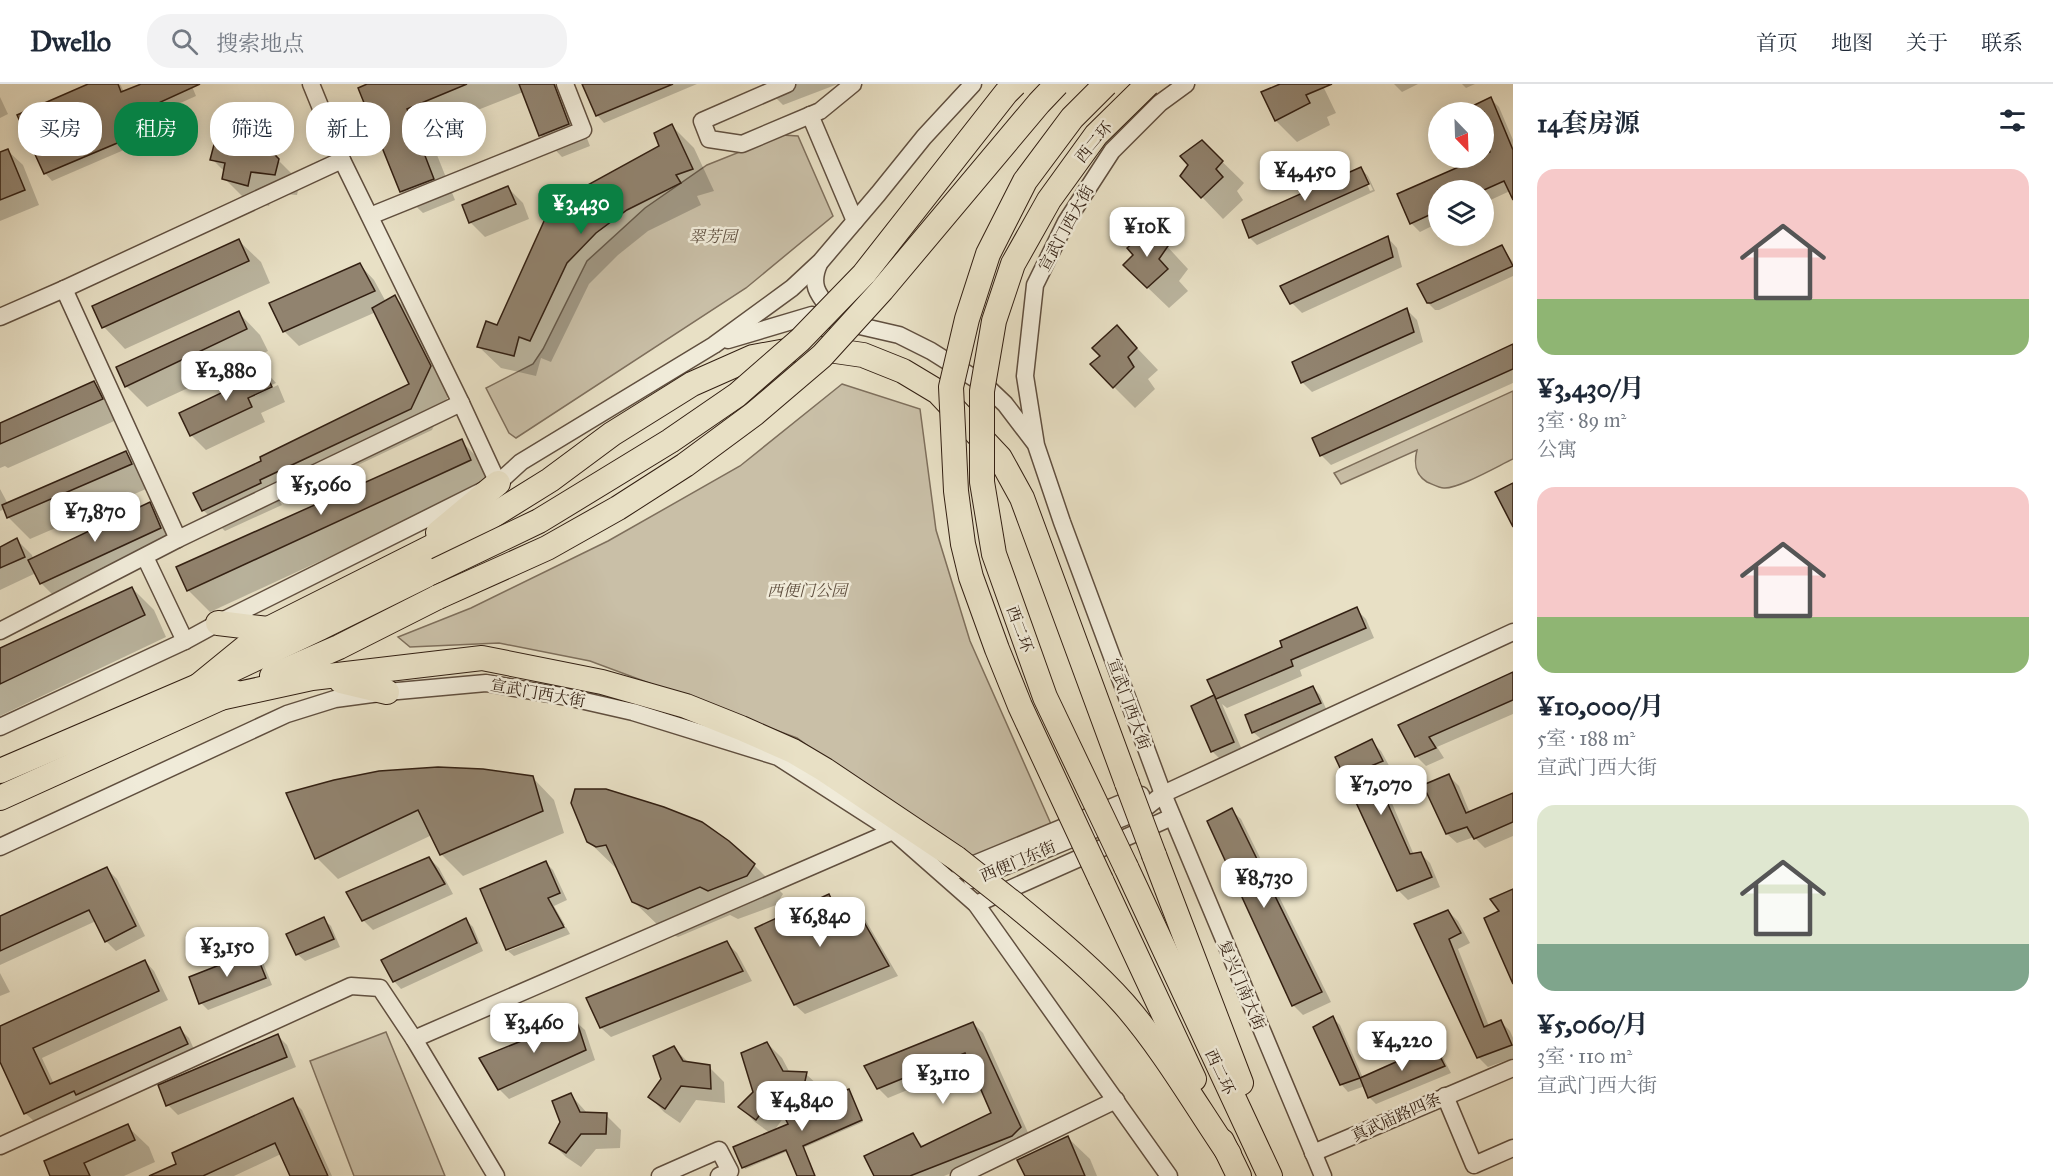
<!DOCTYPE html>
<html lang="zh">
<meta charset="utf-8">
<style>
:root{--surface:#fff;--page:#f2f2f3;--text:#1f2937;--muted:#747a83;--line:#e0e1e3;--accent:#0b8043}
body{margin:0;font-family:"IM FELL Great Primer","Noto Serif SC",serif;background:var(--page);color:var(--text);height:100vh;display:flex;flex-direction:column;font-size:22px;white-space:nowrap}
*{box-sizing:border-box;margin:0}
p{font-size:20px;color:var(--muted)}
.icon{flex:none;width:33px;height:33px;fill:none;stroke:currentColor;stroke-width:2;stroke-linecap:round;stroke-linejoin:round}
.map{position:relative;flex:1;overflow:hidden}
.side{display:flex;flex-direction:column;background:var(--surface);width:540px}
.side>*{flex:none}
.hud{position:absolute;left:18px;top:18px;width:570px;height:54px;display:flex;gap:12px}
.needle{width:39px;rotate:157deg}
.controls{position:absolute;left:1428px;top:18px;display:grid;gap:12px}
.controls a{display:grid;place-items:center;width:66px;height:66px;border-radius:50%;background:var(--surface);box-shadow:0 3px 15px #0003;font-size:30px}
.price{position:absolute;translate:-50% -51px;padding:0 14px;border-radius:12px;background:#fff;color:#222;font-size:20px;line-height:39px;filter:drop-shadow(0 2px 3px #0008)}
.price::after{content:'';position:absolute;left:50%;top:36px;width:18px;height:14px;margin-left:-9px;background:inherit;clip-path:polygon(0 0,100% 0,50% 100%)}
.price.on{background:var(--accent);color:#fff}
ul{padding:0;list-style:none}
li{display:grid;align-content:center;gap:12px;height:318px;padding:0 24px}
li span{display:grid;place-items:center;height:186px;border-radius:18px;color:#555}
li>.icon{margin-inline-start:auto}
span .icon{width:108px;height:108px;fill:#fffc;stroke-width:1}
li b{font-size:26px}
h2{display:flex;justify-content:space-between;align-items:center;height:72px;padding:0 24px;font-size:26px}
.tag{padding:0 21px;border-radius:24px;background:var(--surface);box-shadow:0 3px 15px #0003;font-size:21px;line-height:54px}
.tag.on{background:var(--accent);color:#fff}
header{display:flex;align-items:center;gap:36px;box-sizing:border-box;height:84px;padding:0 30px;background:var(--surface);border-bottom:2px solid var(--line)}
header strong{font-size:28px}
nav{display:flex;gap:33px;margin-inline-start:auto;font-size:21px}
.search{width:420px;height:54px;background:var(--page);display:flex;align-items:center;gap:15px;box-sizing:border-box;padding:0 21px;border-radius:24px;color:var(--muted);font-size:22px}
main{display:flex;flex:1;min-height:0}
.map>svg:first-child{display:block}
.green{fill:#c9bfa7;stroke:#7e6f5c;stroke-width:1.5}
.shadow{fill:#0003;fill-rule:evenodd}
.building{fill:#91836f;stroke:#321f12;stroke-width:1.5}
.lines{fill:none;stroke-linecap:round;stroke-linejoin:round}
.minor-casing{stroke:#604f3f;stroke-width:19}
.highway-casing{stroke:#321f12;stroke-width:26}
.minor{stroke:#f0ebd9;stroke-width:16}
.highway{stroke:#e8e0c5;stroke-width:24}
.highway-bridge-casing{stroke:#321f12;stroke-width:26;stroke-linecap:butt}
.highway-bridge{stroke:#e8e0c5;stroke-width:24}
.labels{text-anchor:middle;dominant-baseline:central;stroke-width:5;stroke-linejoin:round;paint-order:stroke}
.street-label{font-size:16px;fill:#321f12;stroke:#f0ebd9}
.park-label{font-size:16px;font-style:italic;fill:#5f4f3f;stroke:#f0ebd9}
</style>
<header>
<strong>Dwello</strong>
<div class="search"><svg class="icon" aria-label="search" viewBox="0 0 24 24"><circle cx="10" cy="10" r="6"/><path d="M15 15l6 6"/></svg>搜索地点</div>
<nav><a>首页</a><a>地图</a><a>关于</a><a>联系</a></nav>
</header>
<main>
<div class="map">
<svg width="1513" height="1092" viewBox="0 0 1513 1092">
<rect width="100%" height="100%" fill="#e8e0c5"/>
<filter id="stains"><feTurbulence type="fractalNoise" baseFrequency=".00333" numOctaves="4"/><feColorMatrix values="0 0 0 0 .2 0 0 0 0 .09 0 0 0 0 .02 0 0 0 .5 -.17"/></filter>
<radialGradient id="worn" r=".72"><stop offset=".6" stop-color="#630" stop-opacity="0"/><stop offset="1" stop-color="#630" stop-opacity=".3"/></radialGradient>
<g class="green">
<polygon points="782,51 798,52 833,132 746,204 516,354 509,349 486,304 533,280 543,265 587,177 645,124 707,81"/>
<polygon points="842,300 920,325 936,446 970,557 1051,740 965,776 797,654 590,577 499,559 410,563 398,553 471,524 608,457 740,382"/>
<path d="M1513 307V375C1498 382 1458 405 1444 404 1439 404 1432 400 1427 398 1414 390 1414 378 1417 366L1341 400 1334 389Z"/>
<polygon points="386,948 445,1092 354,1092 310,977"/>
</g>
<g class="shadow">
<polygon points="92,0 120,0 124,8 146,0 191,0 196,12 138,38 147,56 52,97 45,89"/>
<polygon points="371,0 566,0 590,62 562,73 541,51 523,8 427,46 455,116 423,129 401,108 360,4"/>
<polygon points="583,0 697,0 604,39 597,31"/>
<polygon points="762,0 838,0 783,21"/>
<polygon points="1278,0 1322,0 1336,29 1327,33 1330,41 1297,58 1276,37 1279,2"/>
<polygon points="1394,0 1418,0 1402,8"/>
<polygon points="1462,0 1475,0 1466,4"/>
<polygon points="0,13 8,30 0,34"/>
<polygon points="1490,14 1499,23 1513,56 1513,113 1510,107 1484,119 1484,106 1438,106 1438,139 1420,148 1411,139 1399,111 1492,69 1484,50 1484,28 1473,28 1471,24"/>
<polygon points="672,42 694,64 714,107 697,112 701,121 648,147 618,171 589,200 551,278 541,274 536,292 501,284 479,263 661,63"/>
<polygon points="254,45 276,67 274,72 300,98 297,111 273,109 269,122 246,116 224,94 225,88 212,75 231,58"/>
<polygon points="1202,58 1244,99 1237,107 1243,116 1223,135 1202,113"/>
<polygon points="8,67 23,81 39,121 0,137 0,70"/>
<path d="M1360 84 1368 92 1375 107 1257 161 1250 154 1244 137ZM1363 91H1366L1373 106 1370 107Z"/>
<polygon points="508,104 523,119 529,135 485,153 470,138"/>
<polygon points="1151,145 1188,185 1179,197 1188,207 1169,224 1146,202 1135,171"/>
<polygon points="1388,154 1397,164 1402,183 1302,229 1292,219 1282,203"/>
<polygon points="239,157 261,178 270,199 125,265 104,243 94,223"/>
<polygon points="1501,163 1513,178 1513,192 1439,226 1435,226 1428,219"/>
<polygon points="360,181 374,196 386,218 395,213 417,235 452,304 432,346 280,418 282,421 225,447 203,426 263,378 411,301 376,228 299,262 284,247"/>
<polygon points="1407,226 1417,236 1423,258 1312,308 1302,298"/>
<polygon points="239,229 260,251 268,267 147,323 126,302"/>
<polygon points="1117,243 1158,286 1148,295 1155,305 1135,324 1114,303 1102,273"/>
<polygon points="1513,262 1513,299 1331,381 1322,372 1314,355"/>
<polygon points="261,282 276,299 250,311 250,314 278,301 285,318 261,329 265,338 206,366 192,352 181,329 240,301"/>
<polygon points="94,298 113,318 121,334 8,384 5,382 0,384 0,341"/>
<polygon points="461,357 483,379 491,398 210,528 188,506"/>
<polygon points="126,369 148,390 153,402 30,455 8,433 5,425 0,427 0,405 8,420"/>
<polygon points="149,420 164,435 175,459 56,514 41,499 36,489 0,506 0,464 17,456 32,471 33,475"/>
<polygon points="132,504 154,526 166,553 0,632 0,565"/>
<polygon points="1356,525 1366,535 1374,554 1300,586 1302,592 1227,624 1222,620 1243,668 1222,677 1212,667 1213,613 1218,618 1209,596 1284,563"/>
<polygon points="1513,589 1513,630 1437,663 1444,674 1426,682 1416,672 1400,641"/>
<polygon points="1313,603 1320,611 1327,627 1261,655 1253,648"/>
<polygon points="1371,657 1381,667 1392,687 1380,691 1414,771 1420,769 1430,779 1440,803 1408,816 1398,806 1337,674"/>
<polygon points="1449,692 1459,702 1470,729 1513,711 1513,752 1485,764 1474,753 1457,759 1447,750"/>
<polygon points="533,694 554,716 564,749 463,792 441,770 432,751 338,795 317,774 288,710"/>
<polygon points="1231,726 1241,735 1331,918 1303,931 1293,921"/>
<polygon points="588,757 754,781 783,810 776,821 738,835 730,831 678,853 663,846 633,817 620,788"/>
<polygon points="429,774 439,784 453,810 373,846 363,836"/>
<polygon points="546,779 553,786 567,816 554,822 565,841 508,863 508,866 507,865"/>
<polygon points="107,785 117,795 145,852 116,867 106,857 96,837 0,881 0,834"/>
<polygon points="828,812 841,827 853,820 862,830 898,892 805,930 795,921"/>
<polygon points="1448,827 1458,837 1470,859 1458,865 1489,942 1500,937 1510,947 1513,954 1513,974 1488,983 1478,973 1416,841"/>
<polygon points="323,835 331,842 340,863 305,877 297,870"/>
<polygon points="466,836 473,843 483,867 401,905 394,897"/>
<polygon points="566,843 570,850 514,872 508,867"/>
<polygon points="727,859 737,869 752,897 611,953 601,944"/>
<polygon points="255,868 262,876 272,901 208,926 201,919"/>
<polygon points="145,877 154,887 168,916 42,974 54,1000 180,945 189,954 196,970 35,1038 25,1029 0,974 0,944"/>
<polygon points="0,889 10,908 0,912"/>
<polygon points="1333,934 1340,941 1363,994 1434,963 1441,970 1451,989 1376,1020 1369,1013 1365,1002 1348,1008 1341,1000"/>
<polygon points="575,937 585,946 595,976 509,1015 499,1005"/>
<polygon points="973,939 983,949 1030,1053 1022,1062 944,1092 876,1092 912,1051 924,1063 993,1030 971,980 888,1014 878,1004"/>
<polygon points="277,951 287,961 296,983 178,1031 168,1021"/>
<path d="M767 959 782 974 790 989 806 990 821 1004 818 1019 849 1007 863 1038 803 1064 815 1092H798L788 1067 745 1085 735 1063 770 1049 755 1038 740 1023 754 1008ZM791 1023 806 1024 790 1040 774 1047Z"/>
<polygon points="674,964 689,979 709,983 724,998 725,1019 696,1016 680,1039 664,1028 650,1013 663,995"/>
<polygon points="571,1011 588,1030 606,1031 621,1046 620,1064 596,1065 581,1083 566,1073 551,1058 562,1038"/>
<polygon points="292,1016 302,1026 332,1092 329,1092 299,1026 296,1026 326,1092 291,1092 281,1070 234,1092 153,1092 178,1080"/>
<polygon points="127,1042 149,1063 155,1078 124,1092 52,1092"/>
<polygon points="1068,1054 1090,1075 1097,1092 1026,1092"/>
</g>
<g class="building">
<polygon points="88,0 118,0 121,8 141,0 200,0 132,31 141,49 44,90 17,31"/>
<polygon points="367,0 467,0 407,25 434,95 400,108 358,4"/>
<polygon points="519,0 554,0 569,40 539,52"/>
<polygon points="582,0 673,0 596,32"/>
<polygon points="1280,0 1332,0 1306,11 1310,19 1275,37 1261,8"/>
<polygon points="1491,13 1513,66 1513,116 1504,97 1484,106 1438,106 1438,127 1410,140 1397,110 1479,74 1484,74 1484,71 1490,68 1484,53 1484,28 1460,28"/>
<polygon points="233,39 255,44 251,62 275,71 279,75 275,91 251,88 248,102 222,95 225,79 210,76 216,53 230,56"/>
<polygon points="672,40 693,85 676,91 681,99 627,126 596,149 567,179 530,257 519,253 514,272 477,263 486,237 497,241 545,135 573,109 659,62 654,49"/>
<polygon points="1202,56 1223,77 1216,85 1223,93 1201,114 1180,92 1188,81 1180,72"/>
<polygon points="8,65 25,106 0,116 0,68"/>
<polygon points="1361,83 1369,100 1249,154 1242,136"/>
<polygon points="508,102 516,120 469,139 462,121"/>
<polygon points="1152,143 1168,162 1159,175 1168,185 1147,204 1123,181 1133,171 1127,164"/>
<polygon points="1388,152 1393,173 1290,220 1280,202"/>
<polygon points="239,155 249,177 102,244 92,222"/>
<polygon points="1502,161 1513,182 1431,219 1427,219 1417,200"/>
<polygon points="360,179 375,207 283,248 269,219"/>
<polygon points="395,211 431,282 411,325 260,396 261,399 202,427 193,409 261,377 260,373 409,300 372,224"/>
<polygon points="1407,224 1414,248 1301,299 1292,278"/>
<polygon points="239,227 247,245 125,303 116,283"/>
<polygon points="1117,241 1137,264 1128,273 1134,283 1113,304 1090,280 1100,272 1092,264"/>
<polygon points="1513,260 1513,285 1320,372 1312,354"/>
<polygon points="261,280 272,303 248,314 252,323 190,352 179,329 238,301 234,293"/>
<polygon points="94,297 103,315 0,360 0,339"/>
<polygon points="462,355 471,376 187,507 176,483"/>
<polygon points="126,367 132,380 7,434 2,421"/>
<polygon points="1513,399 1513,443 1495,408"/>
<polygon points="150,418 161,444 40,500 28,476"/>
<polygon points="17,454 25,473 0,484 0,463"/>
<polygon points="132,503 145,531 0,600 0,564"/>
<polygon points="1357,523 1366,544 1291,576 1293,582 1216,615 1207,596 1282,563 1280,557"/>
<polygon points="1513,588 1513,616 1429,653 1436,664 1415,673 1398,641"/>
<polygon points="1313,602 1321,619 1252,649 1245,631"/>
<polygon points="1214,611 1234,658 1211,668 1191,622"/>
<polygon points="1372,655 1383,677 1371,682 1410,770 1421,768 1432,793 1397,807 1335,673"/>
<polygon points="438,683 483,685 533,692 543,727 440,771 418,726 315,775 286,709 334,696 379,687"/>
<polygon points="1449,690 1466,729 1513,709 1513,738 1474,755 1467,743 1446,750 1423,701"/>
<polygon points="575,705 606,705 664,723 702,738 729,757 755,780 747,792 708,807 700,803 648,825 632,818 606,761 596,763 587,758 571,719"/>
<polygon points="1232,724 1322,908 1292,922 1207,737"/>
<polygon points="429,773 445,800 362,837 346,808"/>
<polygon points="546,777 560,809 548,814 564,843 506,866 480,805"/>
<polygon points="107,783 136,842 105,858 89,826 0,867 0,832"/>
<polygon points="1513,805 1513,900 1484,834 1499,827 1490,815"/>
<polygon points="829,810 837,827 853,819 889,882 794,921 755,844"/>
<polygon points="1448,826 1461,849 1449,855 1484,943 1501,936 1512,961 1477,974 1414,840"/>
<polygon points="324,833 334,855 296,871 286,850"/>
<polygon points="466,834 477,859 393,898 381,876"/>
<polygon points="727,857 743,887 600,944 586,914"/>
<polygon points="255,867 266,894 199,920 189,893"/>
<polygon points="145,876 159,907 33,964 50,1000 180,943 188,960 76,1011 74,1007 24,1030 0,978 0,942"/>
<polygon points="1333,932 1360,994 1340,1001 1313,943"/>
<polygon points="576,935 586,966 498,1006 479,974"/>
<polygon points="973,938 1021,1043 1012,1052 910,1092 874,1092 864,1072 913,1049 921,1063 991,1029 965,969 877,1005 864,982"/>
<polygon points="278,950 287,973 166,1022 158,1001"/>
<polygon points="767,958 783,987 807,988 802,1011 776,1009 756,1036 738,1023 753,1008 741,969"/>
<polygon points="1434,961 1445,982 1368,1014 1360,994"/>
<polygon points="674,962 683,977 710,981 711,1005 681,1002 665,1025 648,1013 661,995 653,972"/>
<polygon points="849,1005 862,1036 803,1062 815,1092 797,1092 786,1066 742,1084 733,1063 788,1040 784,1032"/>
<polygon points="571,1009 580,1028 607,1029 606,1050 581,1050 566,1069 549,1059 560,1038 552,1017"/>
<polygon points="293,1014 328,1092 290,1092 275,1059 203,1092 149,1092 176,1080 172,1069"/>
<polygon points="128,1040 135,1056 84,1079 90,1092 50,1092 44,1077"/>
<polygon points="1068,1052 1085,1092 1025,1092 1017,1076"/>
</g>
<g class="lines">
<defs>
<g id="minor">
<polyline points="311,0 342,76 461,319 498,399"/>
<polyline points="787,0 702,37 709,55 742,60 820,27 853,0"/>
<polyline points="1186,0 1160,19 1112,67 1066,138 1035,201 1025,292 1036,361 1062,438 1163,710 1323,1092"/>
<polyline points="810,31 855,137"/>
<polyline points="370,132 583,46 565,0"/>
<path d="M819 180C808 205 822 214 836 233"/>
<polyline points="64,205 178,455"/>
<polyline points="0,233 64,205 342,76"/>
<polyline points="728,256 812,231 899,251 931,267 985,301 1005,320 1034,358"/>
<polyline points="145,473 185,557"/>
<polyline points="0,547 178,455 461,319"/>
<polyline points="0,643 185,557 218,539 498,399 521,378 714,261 792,204 821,177 878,110 924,53 973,0"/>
<polyline points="0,763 287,630 335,615 387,608 486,599 567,613 633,628 778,673 893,747 976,820 1169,1092"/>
<polyline points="960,786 1141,711"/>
<polyline points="972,796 1144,725 1163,710 1513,548"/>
<polyline points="976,820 1172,733"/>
<polyline points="414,955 893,747"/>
<polyline points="1445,1012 1474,1081 1513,1064"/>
<polyline points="0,1062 351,902 380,904 414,955 496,1092"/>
<polyline points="1313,1069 1513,984"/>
<polyline points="660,1092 719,1066 730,1087 719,1092"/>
<polyline points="959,1092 1116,1016"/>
</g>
<g id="highway">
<polyline points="438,449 498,399"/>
<polyline points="218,539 268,545"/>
<polyline points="272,592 339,563 438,513"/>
<polyline points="341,597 387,608"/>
<polyline points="198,602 268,545 489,434 550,396 612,350 692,300 753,273 808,263 863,271 903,287 938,308 1000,374 1022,414 1127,699"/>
<polyline points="220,614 312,594 482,574 602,598 686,622 741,644 793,667 825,686 956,774"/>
<polyline points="0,687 198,602 320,544 437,486"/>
<polyline points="0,714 234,608"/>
<polyline points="1154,771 1241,999"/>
<polyline points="1126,783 1270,1092"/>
<polyline points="1101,796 1194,995"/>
<path d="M1013 819C1050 850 1092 884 1124 920 1164 966 1195 1020 1229 1070"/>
<polyline points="1222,1057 1239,1092"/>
</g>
</defs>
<use href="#minor" class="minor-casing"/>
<use href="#highway" class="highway-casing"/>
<use href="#minor" class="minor"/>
<use href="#highway" class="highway"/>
<defs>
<g id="highway-bridge">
<polyline points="437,486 539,437 670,357 737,311 800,256 864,190 1006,9 1015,0"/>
<polyline points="438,513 547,464 618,424 685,381 754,330 822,272 882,206 1039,19 1057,0"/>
<polyline points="1127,699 1154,771"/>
<polyline points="956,774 1013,819"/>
<polyline points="1126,783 1045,613 994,470 982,398 982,307 994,237 1013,180 1049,116 1096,51 1148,0"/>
<polyline points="1101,796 1020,622 997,565 971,493 963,460 956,407 951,303 967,235 988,170 1025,97 1072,34 1106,0"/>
</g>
</defs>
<use href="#highway-bridge" class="highway-bridge-casing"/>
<use href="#highway-bridge" class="highway-bridge"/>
</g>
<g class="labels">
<g class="street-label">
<text transform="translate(1094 58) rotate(-50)">西二环</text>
<text transform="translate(1066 144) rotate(-61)">宣武门西大街</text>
<text transform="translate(1020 545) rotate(70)">西二环</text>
<text transform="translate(538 609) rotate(10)">宣武门西大街</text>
<text transform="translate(1129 620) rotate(70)">宣武门西大街</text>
<text transform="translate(1018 777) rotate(-23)">西便门东街</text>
<text transform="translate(1242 901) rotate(67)">复兴门南大街</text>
<text transform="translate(1220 988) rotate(65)">西二环</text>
<text transform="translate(1396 1033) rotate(-24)">真武庙路四条</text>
</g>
<g class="park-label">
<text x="713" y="152">翠芳园</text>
<text x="807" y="506">西便门公园</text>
</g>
</g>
<rect width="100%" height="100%" filter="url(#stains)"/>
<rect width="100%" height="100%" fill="url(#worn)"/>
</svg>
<div class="controls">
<a><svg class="needle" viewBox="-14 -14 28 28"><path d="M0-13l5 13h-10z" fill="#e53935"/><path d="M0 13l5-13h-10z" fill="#747a83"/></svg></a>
<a><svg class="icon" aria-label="layers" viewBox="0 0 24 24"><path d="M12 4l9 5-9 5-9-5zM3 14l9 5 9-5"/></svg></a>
</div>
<b class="price" style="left:1305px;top:118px">¥4,450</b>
<b class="price on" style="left:581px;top:151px">¥3,430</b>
<b class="price" style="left:1147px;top:174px">¥10K</b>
<b class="price" style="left:226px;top:318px">¥2,880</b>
<b class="price" style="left:321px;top:432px">¥5,060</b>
<b class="price" style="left:95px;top:459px">¥7,870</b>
<b class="price" style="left:1381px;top:732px">¥7,070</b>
<b class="price" style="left:1264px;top:825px">¥8,730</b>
<b class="price" style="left:820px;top:864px">¥6,840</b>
<b class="price" style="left:227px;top:894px">¥3,150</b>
<b class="price" style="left:534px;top:970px">¥3,460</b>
<b class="price" style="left:1402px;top:988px">¥4,220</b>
<b class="price" style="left:943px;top:1021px">¥3,110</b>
<b class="price" style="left:802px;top:1048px">¥4,840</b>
<div class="hud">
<a class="tag">买房</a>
<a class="tag on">租房</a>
<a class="tag">筛选</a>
<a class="tag">新上</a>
<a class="tag">公寓</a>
</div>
</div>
<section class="side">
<h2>14套房源<svg class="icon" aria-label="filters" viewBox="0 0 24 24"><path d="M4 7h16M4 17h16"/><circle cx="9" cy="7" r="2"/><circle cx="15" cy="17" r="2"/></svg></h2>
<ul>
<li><span style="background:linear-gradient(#f6c9c9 70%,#8fb573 0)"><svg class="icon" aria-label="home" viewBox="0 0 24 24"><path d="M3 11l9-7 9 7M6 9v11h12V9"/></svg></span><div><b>¥3,430/月</b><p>3室 · 89 m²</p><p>公寓</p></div></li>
<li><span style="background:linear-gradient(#f6c9c9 70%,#8fb573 0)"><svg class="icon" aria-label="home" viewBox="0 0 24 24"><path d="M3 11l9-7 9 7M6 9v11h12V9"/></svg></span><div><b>¥10,000/月</b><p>5室 · 188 m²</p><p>宣武门西大街</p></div></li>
<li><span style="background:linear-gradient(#dfe7d0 75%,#7fa58c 0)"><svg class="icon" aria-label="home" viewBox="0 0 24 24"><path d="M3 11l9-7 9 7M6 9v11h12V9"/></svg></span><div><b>¥5,060/月</b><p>3室 · 110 m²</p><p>宣武门西大街</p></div></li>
</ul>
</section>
</main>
